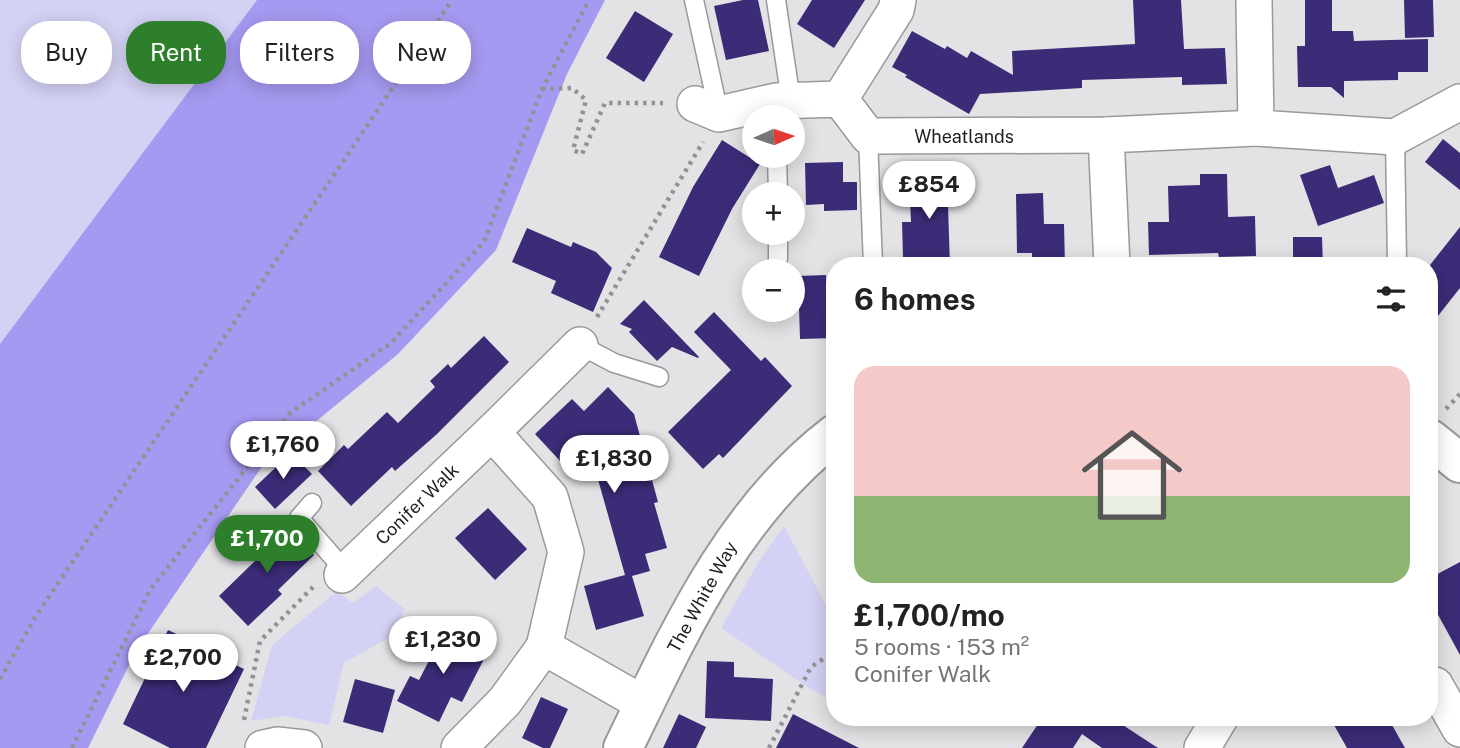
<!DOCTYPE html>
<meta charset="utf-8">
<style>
:root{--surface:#fff;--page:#f6f6f6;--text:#222;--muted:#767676;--line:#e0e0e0;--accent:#2e7f2b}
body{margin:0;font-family:"Public Sans",sans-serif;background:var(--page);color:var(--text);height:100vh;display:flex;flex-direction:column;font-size:26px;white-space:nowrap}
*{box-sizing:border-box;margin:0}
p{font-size:23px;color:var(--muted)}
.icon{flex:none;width:38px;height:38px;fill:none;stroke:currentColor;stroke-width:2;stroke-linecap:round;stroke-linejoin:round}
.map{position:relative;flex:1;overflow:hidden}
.sheet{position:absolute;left:826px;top:257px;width:612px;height:469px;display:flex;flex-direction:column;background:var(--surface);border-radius:28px;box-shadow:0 4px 18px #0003}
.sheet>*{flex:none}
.banner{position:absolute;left:21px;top:21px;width:665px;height:63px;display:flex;gap:14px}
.needle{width:46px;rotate:87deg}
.controls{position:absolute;left:742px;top:105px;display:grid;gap:14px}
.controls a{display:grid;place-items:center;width:63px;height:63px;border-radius:50%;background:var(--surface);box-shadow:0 4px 18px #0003;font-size:35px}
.price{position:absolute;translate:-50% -60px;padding:0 16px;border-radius:24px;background:#fff;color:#222;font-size:23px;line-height:46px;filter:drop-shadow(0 2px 4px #0008)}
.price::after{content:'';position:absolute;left:50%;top:42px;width:21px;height:16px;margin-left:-10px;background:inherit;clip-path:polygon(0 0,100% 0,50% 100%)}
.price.current{background:var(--accent);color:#fff}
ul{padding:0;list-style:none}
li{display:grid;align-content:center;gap:14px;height:371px;padding:0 28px}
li+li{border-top:2px solid var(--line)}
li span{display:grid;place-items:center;height:217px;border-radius:21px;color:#555}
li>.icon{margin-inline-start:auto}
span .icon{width:126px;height:126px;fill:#fffc;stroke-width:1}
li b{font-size:30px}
h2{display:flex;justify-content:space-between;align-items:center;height:84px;padding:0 28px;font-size:30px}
.chip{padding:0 24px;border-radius:28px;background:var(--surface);box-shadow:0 4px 18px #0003;font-size:24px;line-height:63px}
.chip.current{background:var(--accent);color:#fff}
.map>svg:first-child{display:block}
.green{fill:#d4d2f4}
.forest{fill:#a59af1}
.building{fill:#3c2b77}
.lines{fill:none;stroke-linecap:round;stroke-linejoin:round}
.service-casing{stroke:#99999b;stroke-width:21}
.minor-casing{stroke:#99999b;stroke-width:38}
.tertiary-casing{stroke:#99999b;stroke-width:42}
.path{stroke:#929294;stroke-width:4.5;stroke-dasharray:3.5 5;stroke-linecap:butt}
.service{stroke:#fff;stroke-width:18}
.minor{stroke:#fff;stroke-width:35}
.tertiary{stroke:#fff;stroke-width:38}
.labels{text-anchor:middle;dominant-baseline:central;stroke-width:7;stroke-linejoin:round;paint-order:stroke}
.street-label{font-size:18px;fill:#1f1f20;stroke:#fff}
</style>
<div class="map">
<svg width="1460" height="748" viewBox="0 0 1460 748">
<rect width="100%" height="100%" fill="#e3e3e6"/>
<g class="green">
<polygon points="0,0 257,0 0,344"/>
<polygon points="784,526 835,622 835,702 809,688 721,628 758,563"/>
<polygon points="376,586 405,609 390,637 344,663 329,725 284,716 251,721 272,645 337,591 353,603"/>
</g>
<polygon class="forest" points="257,0 605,0 567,74 496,250 398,354 263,465 136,651 88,748 0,748 0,344"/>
<g class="building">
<polygon points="743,0 758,0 769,51 726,60 714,6"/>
<polygon points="812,0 865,0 834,48 797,24"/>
<polygon points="1133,0 1181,0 1184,49 1225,48 1227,84 1182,85 1182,77 1082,80 1082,88 980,94 969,114 905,77 907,75 892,67 912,31 945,49 947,46 967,58 971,51 1013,75 1012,51 1135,44"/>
<polygon points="1305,0 1332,0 1332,31 1353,31 1354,41 1428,39 1428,72 1398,72 1398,80 1344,81 1344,98 1331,87 1298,87 1297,46 1305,46"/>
<polygon points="1404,0 1433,0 1434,37 1405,38"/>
<polygon points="635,11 673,34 644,82 606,58"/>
<polygon points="1443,139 1460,153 1460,190 1425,162"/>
<polygon points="722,140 760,164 732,209 699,276 659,257 693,187"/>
<polygon points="843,162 843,182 857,182 857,210 824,211 824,204 806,205 805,163"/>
<polygon points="1330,165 1338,188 1374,175 1384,203 1318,226 1300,175"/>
<polygon points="1200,174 1227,174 1228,217 1255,216 1256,256 1219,257 1218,253 1149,255 1148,222 1169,222 1168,186 1200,185"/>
<polygon points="953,177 953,206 948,206 950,266 919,266 919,258 903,258 902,222 911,222 909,178"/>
<polygon points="1043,193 1044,224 1064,224 1065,266 1032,266 1032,253 1017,253 1016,194"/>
<polygon points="1460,227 1460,288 1430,326 1430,265"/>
<polygon points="527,228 571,247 573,242 596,252 612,268 593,312 551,293 556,281 512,262"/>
<polygon points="1293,237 1322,237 1323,266 1293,266"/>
<polygon points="826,275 827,307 835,307 835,338 800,339 798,276"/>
<polygon points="644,300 699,357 698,358 672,347 657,361 629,332 632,329 620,324"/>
<polygon points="714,312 761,361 765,357 792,386 723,458 719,454 703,469 668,432 731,370 694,332"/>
<polygon points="484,336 509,362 437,434 395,471 392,467 351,506 318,471 344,445 348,449 387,412 398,423 435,387 430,381 448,364 451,368"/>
<polygon points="608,387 634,414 658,502 654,503 667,548 645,554 650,571 632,576 644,616 596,630 584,586 625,575 586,437 561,462 535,434 572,399 584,411"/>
<polygon points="291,453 312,474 275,509 255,487"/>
<polygon points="488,508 527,549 495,580 455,538"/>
<polygon points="283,524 314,555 278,590 282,594 248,626 219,596 259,557 254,552"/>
<polygon points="1460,562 1460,655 1430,600 1430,578"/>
<polygon points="447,626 474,639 467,651 484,659 462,702 451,697 439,722 397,701 410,676 419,680"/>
<polygon points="168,630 219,654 217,656 244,669 206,748 170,748 123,724"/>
<polygon points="707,661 734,662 734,677 773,679 771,721 705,718"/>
<polygon points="355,679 395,690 383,733 343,722"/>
<polygon points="541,697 568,709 550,748 543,748 522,738"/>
<polygon points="679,714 706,727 696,748 663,748"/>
<polygon points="793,714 859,748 776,748"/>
<polygon points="1042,718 1112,718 1158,748 1102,748 1082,734 1073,748 1022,748"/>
<polygon points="1330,718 1388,718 1405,748 1347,748"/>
</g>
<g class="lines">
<defs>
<g id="service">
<polyline points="694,0 719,114"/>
<polyline points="776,0 791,101"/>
<polyline points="868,136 873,266"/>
<polyline points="1395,137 1397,262"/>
<polyline points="777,156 778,194"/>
<polyline points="778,233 778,259"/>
<polyline points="580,345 614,363 659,377"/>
<polyline points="312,503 299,518 346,572"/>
</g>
<g id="minor">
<polyline points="1254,0 1256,128 1395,137 1460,102"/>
<polyline points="840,99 896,10 898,0"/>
<polyline points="695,104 719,114 776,101 840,99 868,136 1106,135 1256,128"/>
<polyline points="1106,135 1112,266"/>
<polyline points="580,345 492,432 550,497 566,552 544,647 644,704"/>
<polyline points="342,575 492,432"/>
<polyline points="1435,685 1460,729"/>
<polyline points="263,748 277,745 304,748"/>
<polyline points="459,748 505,701 544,647"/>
<polyline points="1202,748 1220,718"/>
</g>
<g id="tertiary">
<polyline points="1430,439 1460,463"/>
<path d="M623 748C679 633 731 514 835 434"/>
</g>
</defs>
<use href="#service" class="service-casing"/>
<use href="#minor" class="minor-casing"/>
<use href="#tertiary" class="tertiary-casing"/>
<g class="path">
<polyline points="542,89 572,88 586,100 573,150 582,154 605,103 663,103"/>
<polyline points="597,317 703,142"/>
<polyline points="1446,409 1460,394"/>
<polyline points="0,679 36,616 452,0"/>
<polyline points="244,720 260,641 313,587"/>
<polyline points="72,748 150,590 290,413 391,343 484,242 542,89 589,0"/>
<polyline points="769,748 811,667 835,651"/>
</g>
<use href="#service" class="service"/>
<use href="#minor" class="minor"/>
<use href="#tertiary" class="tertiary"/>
</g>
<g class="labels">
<g class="street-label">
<text x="964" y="136">Wheatlands</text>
<text transform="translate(417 504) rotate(-44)">Conifer Walk</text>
<text transform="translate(702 597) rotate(-61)">The White Way</text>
</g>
</g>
</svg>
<div class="controls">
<a><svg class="needle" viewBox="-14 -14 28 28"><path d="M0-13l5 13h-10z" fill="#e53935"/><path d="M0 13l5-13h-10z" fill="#767676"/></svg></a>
<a>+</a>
<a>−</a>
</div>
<b class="price" style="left:929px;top:221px">£854</b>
<b class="price" style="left:283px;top:481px">£1,760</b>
<b class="price" style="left:614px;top:495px">£1,830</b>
<b class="price current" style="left:267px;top:575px">£1,700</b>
<b class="price" style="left:443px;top:676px">£1,230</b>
<b class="price" style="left:183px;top:694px">£2,700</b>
<div class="banner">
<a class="chip">Buy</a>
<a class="chip current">Rent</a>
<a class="chip">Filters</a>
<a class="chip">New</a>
</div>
<section class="sheet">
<h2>6 homes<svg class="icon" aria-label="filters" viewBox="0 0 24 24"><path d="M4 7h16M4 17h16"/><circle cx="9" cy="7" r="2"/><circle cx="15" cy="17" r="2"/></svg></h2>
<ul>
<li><span style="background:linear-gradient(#f6c9c9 60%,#8fb573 0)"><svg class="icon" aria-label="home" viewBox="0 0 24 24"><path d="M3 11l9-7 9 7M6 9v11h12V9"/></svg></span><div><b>£1,700/mo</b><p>5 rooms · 153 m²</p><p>Conifer Walk</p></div></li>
</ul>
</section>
</div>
